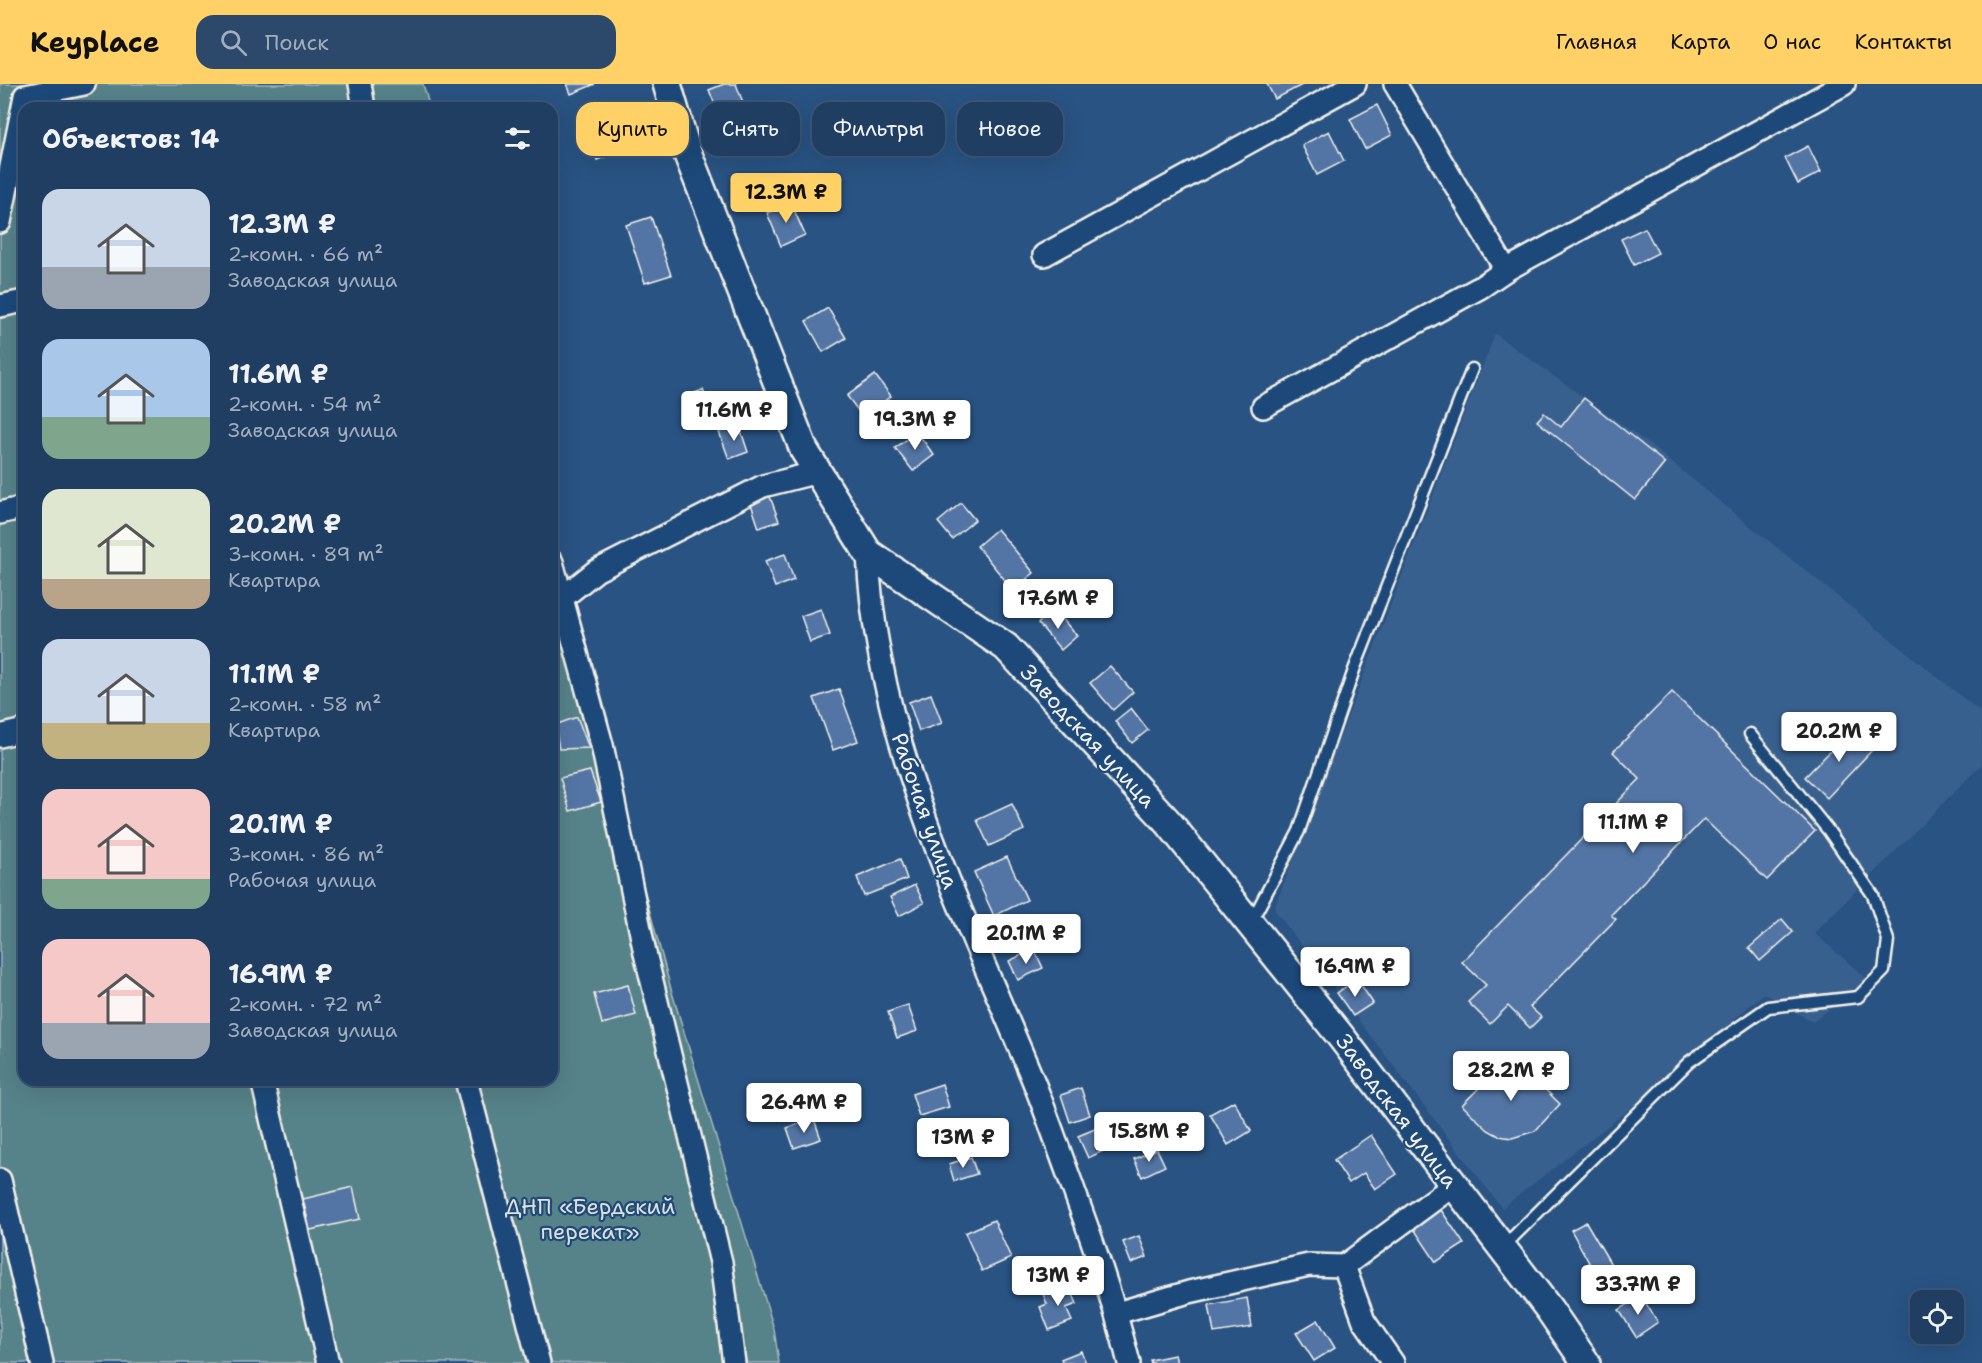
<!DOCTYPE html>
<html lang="ru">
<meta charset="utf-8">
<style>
:root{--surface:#1f3e62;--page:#2c496b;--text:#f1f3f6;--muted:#a1aebe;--line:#3c5777;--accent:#ffd166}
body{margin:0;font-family:"Shantell Sans",sans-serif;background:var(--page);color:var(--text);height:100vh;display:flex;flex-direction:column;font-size:22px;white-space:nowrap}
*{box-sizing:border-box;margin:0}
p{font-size:20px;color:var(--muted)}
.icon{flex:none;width:33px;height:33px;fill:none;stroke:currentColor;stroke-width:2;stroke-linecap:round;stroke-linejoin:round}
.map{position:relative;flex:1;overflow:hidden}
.sheet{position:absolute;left:18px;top:18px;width:540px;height:984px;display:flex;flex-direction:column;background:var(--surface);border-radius:18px;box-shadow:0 6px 24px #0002,0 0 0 2px var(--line)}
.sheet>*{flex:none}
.banner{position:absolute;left:576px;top:18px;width:570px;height:54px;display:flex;gap:12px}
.buttons{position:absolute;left:1910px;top:1206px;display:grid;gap:12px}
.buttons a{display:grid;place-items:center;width:54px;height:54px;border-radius:12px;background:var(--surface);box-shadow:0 6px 24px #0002,0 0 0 2px var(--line);font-size:30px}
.price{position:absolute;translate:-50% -51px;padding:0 14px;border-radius:6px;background:#fff;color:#222;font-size:20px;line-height:39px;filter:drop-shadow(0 2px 3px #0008)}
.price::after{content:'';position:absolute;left:50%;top:36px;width:18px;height:14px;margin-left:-9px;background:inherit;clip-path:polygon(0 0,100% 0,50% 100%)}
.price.on{background:var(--accent);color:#111}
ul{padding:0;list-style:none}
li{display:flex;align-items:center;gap:18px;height:150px;padding:0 24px}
li span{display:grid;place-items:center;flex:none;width:168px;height:120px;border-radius:18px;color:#555}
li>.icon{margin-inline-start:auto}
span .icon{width:72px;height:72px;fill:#fffc;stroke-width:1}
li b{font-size:26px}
h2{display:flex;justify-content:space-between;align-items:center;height:72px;padding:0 24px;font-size:26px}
.tag{padding:0 21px;border-radius:18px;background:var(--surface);box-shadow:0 6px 24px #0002,0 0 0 2px var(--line);font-size:21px;line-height:54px}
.tag.on{background:var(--accent);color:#111}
header{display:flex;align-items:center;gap:36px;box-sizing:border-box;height:84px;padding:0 30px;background:var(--accent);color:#111}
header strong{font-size:28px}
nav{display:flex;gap:33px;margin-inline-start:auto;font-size:21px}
.search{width:420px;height:54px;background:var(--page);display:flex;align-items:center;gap:15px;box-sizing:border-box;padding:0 21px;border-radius:18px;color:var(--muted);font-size:22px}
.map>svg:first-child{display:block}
.built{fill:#39608f}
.green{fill:#578289;stroke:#a6bab8;stroke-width:1.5}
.building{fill:#5275a5;stroke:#f4f1e8;stroke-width:1.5}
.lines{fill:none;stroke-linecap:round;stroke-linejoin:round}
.service-casing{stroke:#f4f1e8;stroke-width:15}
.minor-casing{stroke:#f4f1e8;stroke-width:26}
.tertiary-casing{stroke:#f4f1e8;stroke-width:32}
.service{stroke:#1f4a7a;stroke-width:10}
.minor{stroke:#1f4a7a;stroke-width:21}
.tertiary{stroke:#1f4a7a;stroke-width:27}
.labels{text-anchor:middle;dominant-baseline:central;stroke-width:4.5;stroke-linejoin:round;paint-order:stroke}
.street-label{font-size:22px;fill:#f4f1e8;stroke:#1f4a7a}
.park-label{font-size:22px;fill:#dce0da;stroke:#1f4a7a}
</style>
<header>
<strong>Keyplace</strong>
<div class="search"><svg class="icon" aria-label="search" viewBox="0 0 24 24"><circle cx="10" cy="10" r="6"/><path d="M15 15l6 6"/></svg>Поиск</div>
<nav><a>Главная</a><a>Карта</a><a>О нас</a><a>Контакты</a></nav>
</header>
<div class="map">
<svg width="1982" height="1279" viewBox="0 0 1982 1279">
<rect width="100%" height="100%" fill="#295383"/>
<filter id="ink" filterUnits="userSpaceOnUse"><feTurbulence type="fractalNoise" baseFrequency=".0167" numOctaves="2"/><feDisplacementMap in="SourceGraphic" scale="12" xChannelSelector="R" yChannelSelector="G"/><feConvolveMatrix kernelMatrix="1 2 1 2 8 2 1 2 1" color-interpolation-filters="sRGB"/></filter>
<g filter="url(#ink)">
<polygon class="built" points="1495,250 1646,358 1982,629 1982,680 1814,849 1867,895 1813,938 1764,909 1649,1010 1502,1124 1274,825"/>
<polygon class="green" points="0,0 423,0 430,24 24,24 24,996 552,996 552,467 671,905 774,1245 779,1279 0,1279"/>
<g class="building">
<polygon points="567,0 595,0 571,10"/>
<polygon points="724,0 736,0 747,29 722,38 709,6"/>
<polygon points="1267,0 1301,0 1302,1 1275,15"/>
<polygon points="1377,21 1392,51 1365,65 1350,35"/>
<polygon points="609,33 622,66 597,76 584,43"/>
<polygon points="1329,47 1344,77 1317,91 1302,61"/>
<polygon points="1808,62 1821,88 1798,100 1785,74"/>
<polygon points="791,119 805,151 781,162 767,129"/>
<polygon points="651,133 671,191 645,199 626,141"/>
<polygon points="1645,144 1658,169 1634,181 1621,155"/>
<polygon points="828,224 846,254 823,268 806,237"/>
<polygon points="875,291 891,312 863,333 847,312"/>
<polygon points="703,306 713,332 693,339 683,313"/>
<polygon points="1584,314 1665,379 1635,416 1537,337 1544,329 1561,343"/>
<polygon points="739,341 748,368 729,375 719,348"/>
<polygon points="917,348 934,371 913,387 895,364"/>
<polygon points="769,410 779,437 759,444 750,417"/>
<polygon points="961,419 975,436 952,455 938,438"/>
<polygon points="997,445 1034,489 1013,506 977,462"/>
<polygon points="785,470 794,496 775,503 765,477"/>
<polygon points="821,525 830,551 810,558 801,532"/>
<polygon points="1054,525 1077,552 1061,566 1038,539"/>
<polygon points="1110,582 1133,608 1113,626 1090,599"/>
<polygon points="839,605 858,657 833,666 814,614"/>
<polygon points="1672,608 1815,747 1767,796 1704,735 1611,831 1616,835 1530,923 1541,933 1530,944 1508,922 1490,940 1468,918 1486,901 1462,878 1640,695 1613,668"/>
<polygon points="931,610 942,639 919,647 909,618"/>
<polygon points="1131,624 1148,646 1132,659 1115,637"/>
<polygon points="577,633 589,664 559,665 555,641"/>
<polygon points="1852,645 1873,665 1827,714 1805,693"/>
<polygon points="590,687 601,718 570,727 560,694"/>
<polygon points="1012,720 1024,746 989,762 977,736"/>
<polygon points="1007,773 1027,816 994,832 974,788"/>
<polygon points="900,775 907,795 864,812 857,793"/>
<polygon points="915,801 924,819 899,832 890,813"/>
<polygon points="1782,835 1793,848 1760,877 1749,864"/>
<polygon points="1034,865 1043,884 1018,896 1009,877"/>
<polygon points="1357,895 1373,919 1353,932 1337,909"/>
<polygon points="628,901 636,931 602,940 594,910"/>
<polygon points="908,921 917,947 897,954 888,928"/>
<polygon points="1511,972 1560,1020 1535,1047 1512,1054 1499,1052 1488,1046 1462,1021"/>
<polygon points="942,1000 949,1023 919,1032 912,1010"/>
<polygon points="1081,1004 1090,1031 1070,1038 1061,1011"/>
<polygon points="1234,1017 1251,1047 1228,1061 1210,1030"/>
<polygon points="814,1035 821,1055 794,1064 787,1044"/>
<polygon points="1107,1040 1116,1061 1088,1074 1078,1052"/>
<polygon points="1371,1051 1397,1090 1375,1105 1364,1089 1349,1099 1334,1076"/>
<polygon points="1157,1065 1165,1082 1142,1093 1134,1075"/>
<polygon points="971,1073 977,1090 954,1097 949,1080"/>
<polygon points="353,1103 360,1135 310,1146 303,1115"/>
<polygon points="1439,1123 1464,1160 1436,1178 1412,1142"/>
<polygon points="994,1136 1011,1174 982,1187 965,1149"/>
<polygon points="1586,1138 1612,1182 1596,1191 1571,1146"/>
<polygon points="1139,1152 1147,1173 1131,1179 1123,1158"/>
<polygon points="1069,1200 1077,1220 1066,1224 1072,1237 1049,1246 1040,1223 1047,1220 1043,1210"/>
<polygon points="1641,1212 1658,1238 1636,1253 1619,1226"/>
<polygon points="1247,1214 1252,1243 1214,1249 1209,1221"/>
<polygon points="1318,1236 1335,1264 1314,1277 1296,1249"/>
<polygon points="1081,1267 1086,1279 1063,1279 1061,1275"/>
<polygon points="1175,1271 1177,1279 1151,1279 1150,1276"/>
</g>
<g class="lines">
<defs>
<g id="service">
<polyline points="1251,838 1299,747 1354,586 1472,285"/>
<polyline points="1502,1164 1689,978 1768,923 1858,913 1884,887 1888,856 1873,811 1828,746 1750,650"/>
</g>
<g id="minor">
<polyline points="360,0 364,24"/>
<polyline points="1395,0 1506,186 1844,0"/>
<polyline points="0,138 25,12 84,0"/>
<polyline points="1044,171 1355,0"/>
<polyline points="0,222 24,217"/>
<polyline points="1263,323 1481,203 1506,186"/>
<polyline points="0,429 24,423"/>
<path d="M868 469C875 652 959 818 1028 984 1043 1019 1055 1055 1068 1090 1091 1153 1113 1214 1129 1279"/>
<polyline points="552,478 602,661 645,869 721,1178 734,1279"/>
<polyline points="552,517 561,515 596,487 763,402 818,388"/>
<polyline points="0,652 24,646"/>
<polyline points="262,996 328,1279"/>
<polyline points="466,996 539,1279"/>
<polyline points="0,1096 42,1279"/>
<polyline points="1344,1182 1364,1237 1393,1279"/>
<polyline points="1117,1229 1189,1208 1309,1181 1344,1182 1454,1101"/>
</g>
<polyline id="tertiary" points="667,0 687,68 804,366 868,469 1006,563 1169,739 1342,954 1549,1225 1586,1279"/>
</defs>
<use href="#service" class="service-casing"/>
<use href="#minor" class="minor-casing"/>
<use href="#tertiary" class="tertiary-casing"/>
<use href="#service" class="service"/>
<use href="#minor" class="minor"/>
<use href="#tertiary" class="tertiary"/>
</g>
</g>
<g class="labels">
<g class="street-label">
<text transform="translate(1088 652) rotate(47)">Заводская улица</text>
<text transform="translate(925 727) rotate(71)">Рабочая улица</text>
<text transform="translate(1397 1027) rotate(53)">Заводская улица</text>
</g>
<g class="park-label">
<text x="590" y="1122">ДНП «Бердский<tspan x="590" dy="25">перекат»</tspan></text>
</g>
</g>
</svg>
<div class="buttons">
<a><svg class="icon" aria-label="locate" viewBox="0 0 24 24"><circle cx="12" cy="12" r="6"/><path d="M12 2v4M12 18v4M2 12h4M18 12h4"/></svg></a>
</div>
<b class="price on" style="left:786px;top:140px">12.3M ₽</b>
<b class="price" style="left:734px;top:358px">11.6M ₽</b>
<b class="price" style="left:915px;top:367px">19.3M ₽</b>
<b class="price" style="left:1058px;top:546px">17.6M ₽</b>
<b class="price" style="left:1839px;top:679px">20.2M ₽</b>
<b class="price" style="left:1633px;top:770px">11.1M ₽</b>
<b class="price" style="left:1026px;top:881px">20.1M ₽</b>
<b class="price" style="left:1355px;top:914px">16.9M ₽</b>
<b class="price" style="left:1511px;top:1018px">28.2M ₽</b>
<b class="price" style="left:804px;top:1050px">26.4M ₽</b>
<b class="price" style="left:1149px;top:1079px">15.8M ₽</b>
<b class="price" style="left:963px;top:1085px">13M ₽</b>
<b class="price" style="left:1058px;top:1223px">13M ₽</b>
<b class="price" style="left:1638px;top:1232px">33.7M ₽</b>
<div class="banner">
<a class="tag on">Купить</a>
<a class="tag">Снять</a>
<a class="tag">Фильтры</a>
<a class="tag">Новое</a>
</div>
<section class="sheet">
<h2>Объектов: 14<svg class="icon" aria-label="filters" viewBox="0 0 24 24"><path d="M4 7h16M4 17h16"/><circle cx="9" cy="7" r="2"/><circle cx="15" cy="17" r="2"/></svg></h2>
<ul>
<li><span style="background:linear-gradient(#c9d6e8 65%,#9aa5b1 0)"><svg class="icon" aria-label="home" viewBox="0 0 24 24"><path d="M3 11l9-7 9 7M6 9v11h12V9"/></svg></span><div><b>12.3M ₽</b><p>2-комн. · 66 m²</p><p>Заводская улица</p></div></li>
<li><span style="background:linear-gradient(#a9c7e8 65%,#7fa58c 0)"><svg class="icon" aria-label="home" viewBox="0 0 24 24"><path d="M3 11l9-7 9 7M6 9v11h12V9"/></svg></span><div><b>11.6M ₽</b><p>2-комн. · 54 m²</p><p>Заводская улица</p></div></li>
<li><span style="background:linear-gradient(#dfe7d0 75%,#b9a48a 0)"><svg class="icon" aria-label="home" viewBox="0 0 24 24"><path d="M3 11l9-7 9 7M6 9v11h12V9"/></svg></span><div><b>20.2M ₽</b><p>3-комн. · 89 m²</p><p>Квартира</p></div></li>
<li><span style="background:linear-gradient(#c9d6e8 70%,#c2b280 0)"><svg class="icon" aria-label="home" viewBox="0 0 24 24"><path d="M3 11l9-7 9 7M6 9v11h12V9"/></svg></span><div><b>11.1M ₽</b><p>2-комн. · 58 m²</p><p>Квартира</p></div></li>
<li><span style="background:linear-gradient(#f6c9c9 75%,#7fa58c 0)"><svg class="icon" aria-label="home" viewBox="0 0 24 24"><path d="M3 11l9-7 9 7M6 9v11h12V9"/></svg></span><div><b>20.1M ₽</b><p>3-комн. · 86 m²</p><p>Рабочая улица</p></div></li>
<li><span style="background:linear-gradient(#f6c9c9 70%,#9aa5b1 0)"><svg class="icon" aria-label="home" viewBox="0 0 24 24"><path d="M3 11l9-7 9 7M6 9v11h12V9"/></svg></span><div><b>16.9M ₽</b><p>2-комн. · 72 m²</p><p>Заводская улица</p></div></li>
</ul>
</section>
</div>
